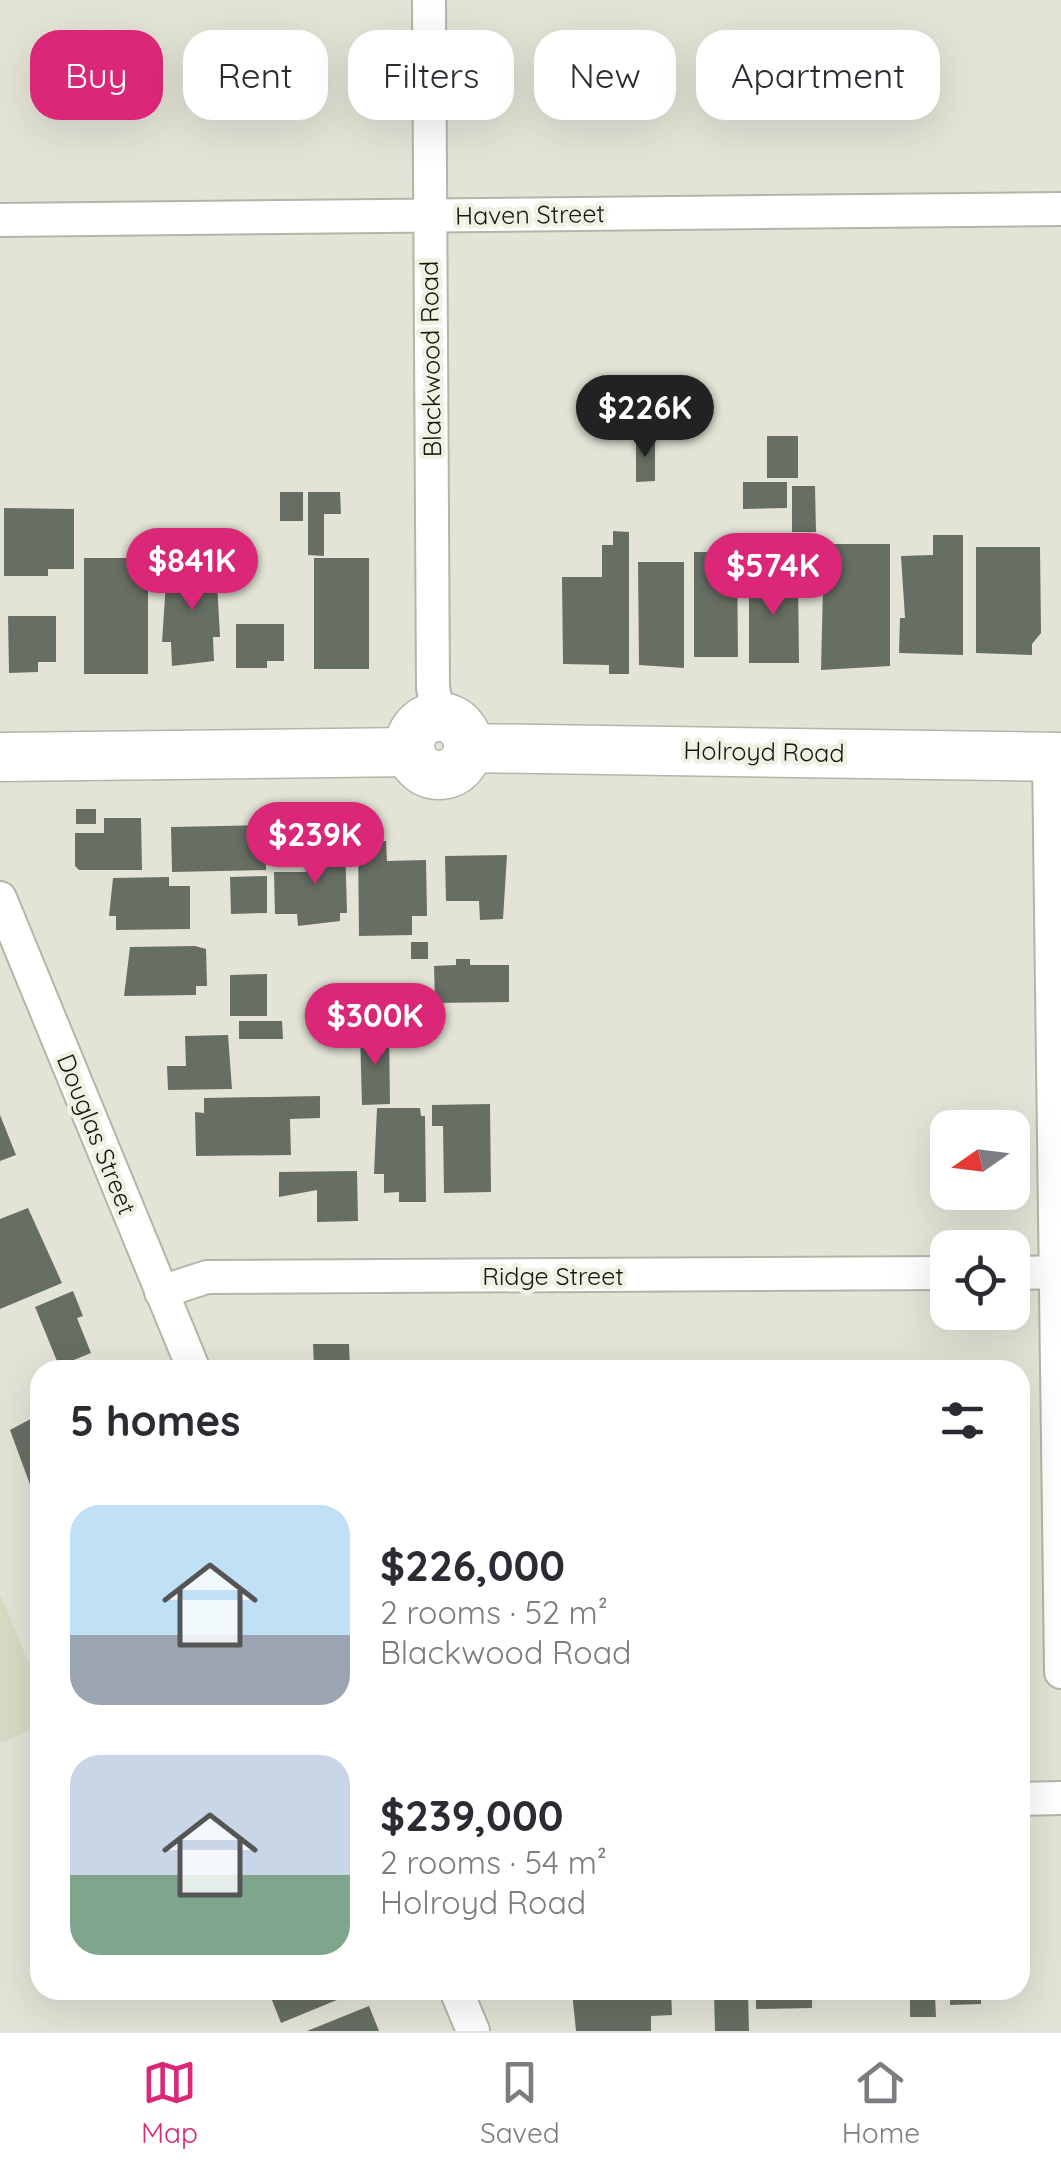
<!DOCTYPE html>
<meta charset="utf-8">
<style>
:root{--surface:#fff;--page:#f2f2f3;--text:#2b2b33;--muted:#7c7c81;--line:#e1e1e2;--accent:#db2777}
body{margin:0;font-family:Quicksand,sans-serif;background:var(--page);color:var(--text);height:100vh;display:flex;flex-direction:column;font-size:38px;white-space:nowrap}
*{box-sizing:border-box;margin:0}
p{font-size:32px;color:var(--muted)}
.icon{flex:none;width:55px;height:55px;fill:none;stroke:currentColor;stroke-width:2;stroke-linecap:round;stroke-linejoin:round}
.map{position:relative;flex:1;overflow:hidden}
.drawer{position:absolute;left:30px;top:1360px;width:1000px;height:640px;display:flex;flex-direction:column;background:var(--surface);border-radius:30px;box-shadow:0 10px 40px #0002}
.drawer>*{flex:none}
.hud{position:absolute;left:30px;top:30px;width:1002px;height:90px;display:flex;gap:20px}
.needle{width:65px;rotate:256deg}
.controls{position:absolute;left:930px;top:1110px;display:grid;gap:20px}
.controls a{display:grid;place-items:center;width:100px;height:100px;border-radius:20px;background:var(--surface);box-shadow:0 10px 40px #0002;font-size:50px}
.price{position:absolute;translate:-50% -85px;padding:0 22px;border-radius:35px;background:var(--accent);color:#fff;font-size:32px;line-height:65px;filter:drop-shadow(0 2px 5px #0008)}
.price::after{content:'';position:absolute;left:50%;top:60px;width:30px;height:22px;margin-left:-15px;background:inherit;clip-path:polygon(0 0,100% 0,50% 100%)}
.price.selected{background:#222;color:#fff}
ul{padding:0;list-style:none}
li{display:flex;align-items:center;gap:30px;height:250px;padding:0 40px}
li span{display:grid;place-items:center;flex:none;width:280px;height:200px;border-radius:30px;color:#555}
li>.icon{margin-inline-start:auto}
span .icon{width:120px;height:120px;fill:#fffc;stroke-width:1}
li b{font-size:42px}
h2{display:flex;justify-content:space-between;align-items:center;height:120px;padding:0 40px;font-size:42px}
.pill{padding:0 35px;border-radius:30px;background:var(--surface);box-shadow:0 10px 40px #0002;font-size:35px;line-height:90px}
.pill.selected{background:var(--accent);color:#fff}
.tab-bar{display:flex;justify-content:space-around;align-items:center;height:140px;border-top:2px solid var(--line);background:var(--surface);font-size:28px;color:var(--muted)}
.tab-bar a{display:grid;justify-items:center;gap:5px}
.tab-bar .selected{color:var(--accent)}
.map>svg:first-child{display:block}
.built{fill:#dadbc5}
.building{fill:#676f64}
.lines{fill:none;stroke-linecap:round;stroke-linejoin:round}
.street-casing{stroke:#b4b5a7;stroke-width:36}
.secondary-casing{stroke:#b4b5a7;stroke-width:51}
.street{stroke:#fff;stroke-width:32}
.secondary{stroke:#fff;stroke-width:48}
.labels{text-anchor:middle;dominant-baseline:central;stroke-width:9;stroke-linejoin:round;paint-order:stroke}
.street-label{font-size:25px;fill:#161611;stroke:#f0f1e3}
</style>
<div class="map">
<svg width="1061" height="2031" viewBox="0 0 1061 2031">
<rect width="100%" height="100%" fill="#e3e4d6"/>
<polygon class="built" points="0,1594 40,1690 40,1726 0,1743"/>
<g class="building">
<rect x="767" y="436" width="31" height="42"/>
<polygon points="636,438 655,438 655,481 636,482"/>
<polygon points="743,482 787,482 787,508 743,509"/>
<polygon points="792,486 815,486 816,532 792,532"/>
<rect x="280" y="492" width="23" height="29"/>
<polygon points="308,492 340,492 341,514 324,514 324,556 308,555"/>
<polygon points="4,508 74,509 74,569 48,569 48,576 4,576"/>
<polygon points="613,531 629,532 629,674 609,674 609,665 563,664 562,577 602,577 602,545 613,545"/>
<polygon points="933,535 963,535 963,655 899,653 900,618 905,618 901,556 933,555"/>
<polygon points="824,544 890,544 890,666 821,670"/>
<polygon points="976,547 1040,547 1041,633 1032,644 1032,655 976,653"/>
<polygon points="694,552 737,552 738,657 694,657"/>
<rect x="84" y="558" width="64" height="116"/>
<rect x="314" y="558" width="55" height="111"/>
<polygon points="190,562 216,563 220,637 213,637 214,661 172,666 171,642 162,642 167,567 190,567"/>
<polygon points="638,562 684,562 684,668 639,665"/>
<polygon points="749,568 767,568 767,577 798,577 799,663 749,663"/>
<polygon points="8,616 56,616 56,662 38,662 38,672 9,673"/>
<polygon points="236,624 284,624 284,661 267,661 267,668 236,668"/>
<rect x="76" y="809" width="20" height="15"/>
<polygon points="104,818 141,818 142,870 79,870 75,866 75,833 104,833"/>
<polygon points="265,825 266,870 172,872 171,827"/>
<polygon points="345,840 347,913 340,913 340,921 298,926 297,914 275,914 274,872 306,872 306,851 319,851 319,841"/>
<polygon points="358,841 386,841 387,861 426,860 427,916 412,916 412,935 359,936"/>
<polygon points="507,855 503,919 480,920 479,901 446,901 445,856"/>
<polygon points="267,876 267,913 231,914 230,877"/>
<polygon points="169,877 169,886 190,886 190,929 116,930 116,916 109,916 113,878"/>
<rect x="411" y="942" width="17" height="17"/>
<polygon points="195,946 206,949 207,986 196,986 196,995 124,996 130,947"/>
<polygon points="456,959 470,959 470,965 509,965 509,1002 435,1003 434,966 456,965"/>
<polygon points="267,974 267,1016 230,1016 230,975"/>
<polygon points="239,1021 282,1021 283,1039 239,1039"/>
<polygon points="389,1031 390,1104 362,1105 360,1032"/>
<polygon points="228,1035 232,1089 168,1090 167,1066 186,1066 185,1036"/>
<polygon points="320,1096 320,1118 290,1119 291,1155 196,1156 195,1112 204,1113 204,1098"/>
<polygon points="490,1104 491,1192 444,1193 443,1126 432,1126 432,1105"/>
<polygon points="377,1108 420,1108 421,1116 425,1116 426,1202 399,1202 399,1192 384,1193 384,1174 374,1174"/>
<polygon points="0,1115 16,1155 0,1161"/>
<polygon points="357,1171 358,1221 317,1222 317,1190 279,1197 279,1172"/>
<polygon points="28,1208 62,1283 0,1309 0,1219"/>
<polygon points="73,1291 83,1316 77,1318 91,1353 59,1366 35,1307"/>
<polygon points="313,1344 349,1344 350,1370 306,1370 306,1365 314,1365"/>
<polygon points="744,1365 744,1370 688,1370 688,1366"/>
<polygon points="40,1414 40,1487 32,1490 10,1430"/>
<polygon points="268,1990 361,1990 281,2023"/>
<polygon points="756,1990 812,1990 812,2008 756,2009"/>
<polygon points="950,1990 1002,1990 1002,1995 981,1995 981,2004 950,2005"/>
<polygon points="671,1991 672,2015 651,2016 651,2031 576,2031 572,1992"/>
<polygon points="748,1991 749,2031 715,2031 714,1992"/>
<polygon points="910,1994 935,1994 936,2017 910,2017"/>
<polygon points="369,2006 379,2031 307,2031"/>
</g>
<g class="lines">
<defs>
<g id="street">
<polyline points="429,0 433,688 439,717"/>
<polyline points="0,220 1061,209"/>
<polyline points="1049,757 1061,1672"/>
<polyline points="0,898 194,1370"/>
<polyline points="1012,1273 1061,1272"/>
<polyline points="161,1292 207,1277 948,1273"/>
<polyline points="1020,1799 1061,1798"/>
<polyline points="456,1990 473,2031"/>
</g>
<g id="secondary">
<circle cx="439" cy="746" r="29"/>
<polyline points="468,748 1061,757"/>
<polyline points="0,757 411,752"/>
</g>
</defs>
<use href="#street" class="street-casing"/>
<use href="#secondary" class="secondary-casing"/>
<use href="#street" class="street"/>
<use href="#secondary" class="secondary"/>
</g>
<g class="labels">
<g class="street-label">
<text transform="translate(530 214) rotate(-1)">Haven Street</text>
<text transform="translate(430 359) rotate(-91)">Blackwood Road</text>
<text transform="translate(764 751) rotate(1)">Holroyd Road</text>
<text transform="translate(97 1134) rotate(68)">Douglas Street</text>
<text x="553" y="1275">Ridge Street</text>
</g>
</g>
</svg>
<div class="controls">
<a><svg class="needle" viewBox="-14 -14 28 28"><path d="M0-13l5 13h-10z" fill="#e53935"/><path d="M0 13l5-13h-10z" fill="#7c7c81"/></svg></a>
<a><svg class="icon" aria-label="locate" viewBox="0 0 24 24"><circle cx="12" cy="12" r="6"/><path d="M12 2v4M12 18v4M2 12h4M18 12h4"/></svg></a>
</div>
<b class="price selected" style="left:645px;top:460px">$226K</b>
<b class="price" style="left:192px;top:613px">$841K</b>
<b class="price" style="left:773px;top:618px">$574K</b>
<b class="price" style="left:315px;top:887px">$239K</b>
<b class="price" style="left:375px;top:1068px">$300K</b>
<div class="hud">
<a class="pill selected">Buy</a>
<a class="pill">Rent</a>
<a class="pill">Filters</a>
<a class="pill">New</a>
<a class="pill">Apartment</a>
</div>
<section class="drawer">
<h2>5 homes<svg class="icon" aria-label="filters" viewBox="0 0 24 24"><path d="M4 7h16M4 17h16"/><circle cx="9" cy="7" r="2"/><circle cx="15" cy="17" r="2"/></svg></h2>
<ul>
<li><span style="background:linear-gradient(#bfe0f5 65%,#9aa5b1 0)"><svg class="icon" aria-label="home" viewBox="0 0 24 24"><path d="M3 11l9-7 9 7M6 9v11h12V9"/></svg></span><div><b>$226,000</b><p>2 rooms · 52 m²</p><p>Blackwood Road</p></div></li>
<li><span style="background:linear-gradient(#c9d6e8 60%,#7fa58c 0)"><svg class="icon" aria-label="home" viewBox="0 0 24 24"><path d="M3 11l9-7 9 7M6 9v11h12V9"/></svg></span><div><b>$239,000</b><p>2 rooms · 54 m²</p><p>Holroyd Road</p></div></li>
</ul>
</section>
</div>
<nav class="tab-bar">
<a class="selected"><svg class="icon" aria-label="map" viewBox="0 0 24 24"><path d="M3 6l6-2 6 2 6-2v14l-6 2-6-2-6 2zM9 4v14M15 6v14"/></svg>Map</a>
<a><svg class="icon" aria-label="saved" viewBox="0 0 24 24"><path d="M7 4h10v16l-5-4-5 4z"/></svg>Saved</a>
<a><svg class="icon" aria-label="home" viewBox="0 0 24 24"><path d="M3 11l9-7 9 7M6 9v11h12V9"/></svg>Home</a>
</nav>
